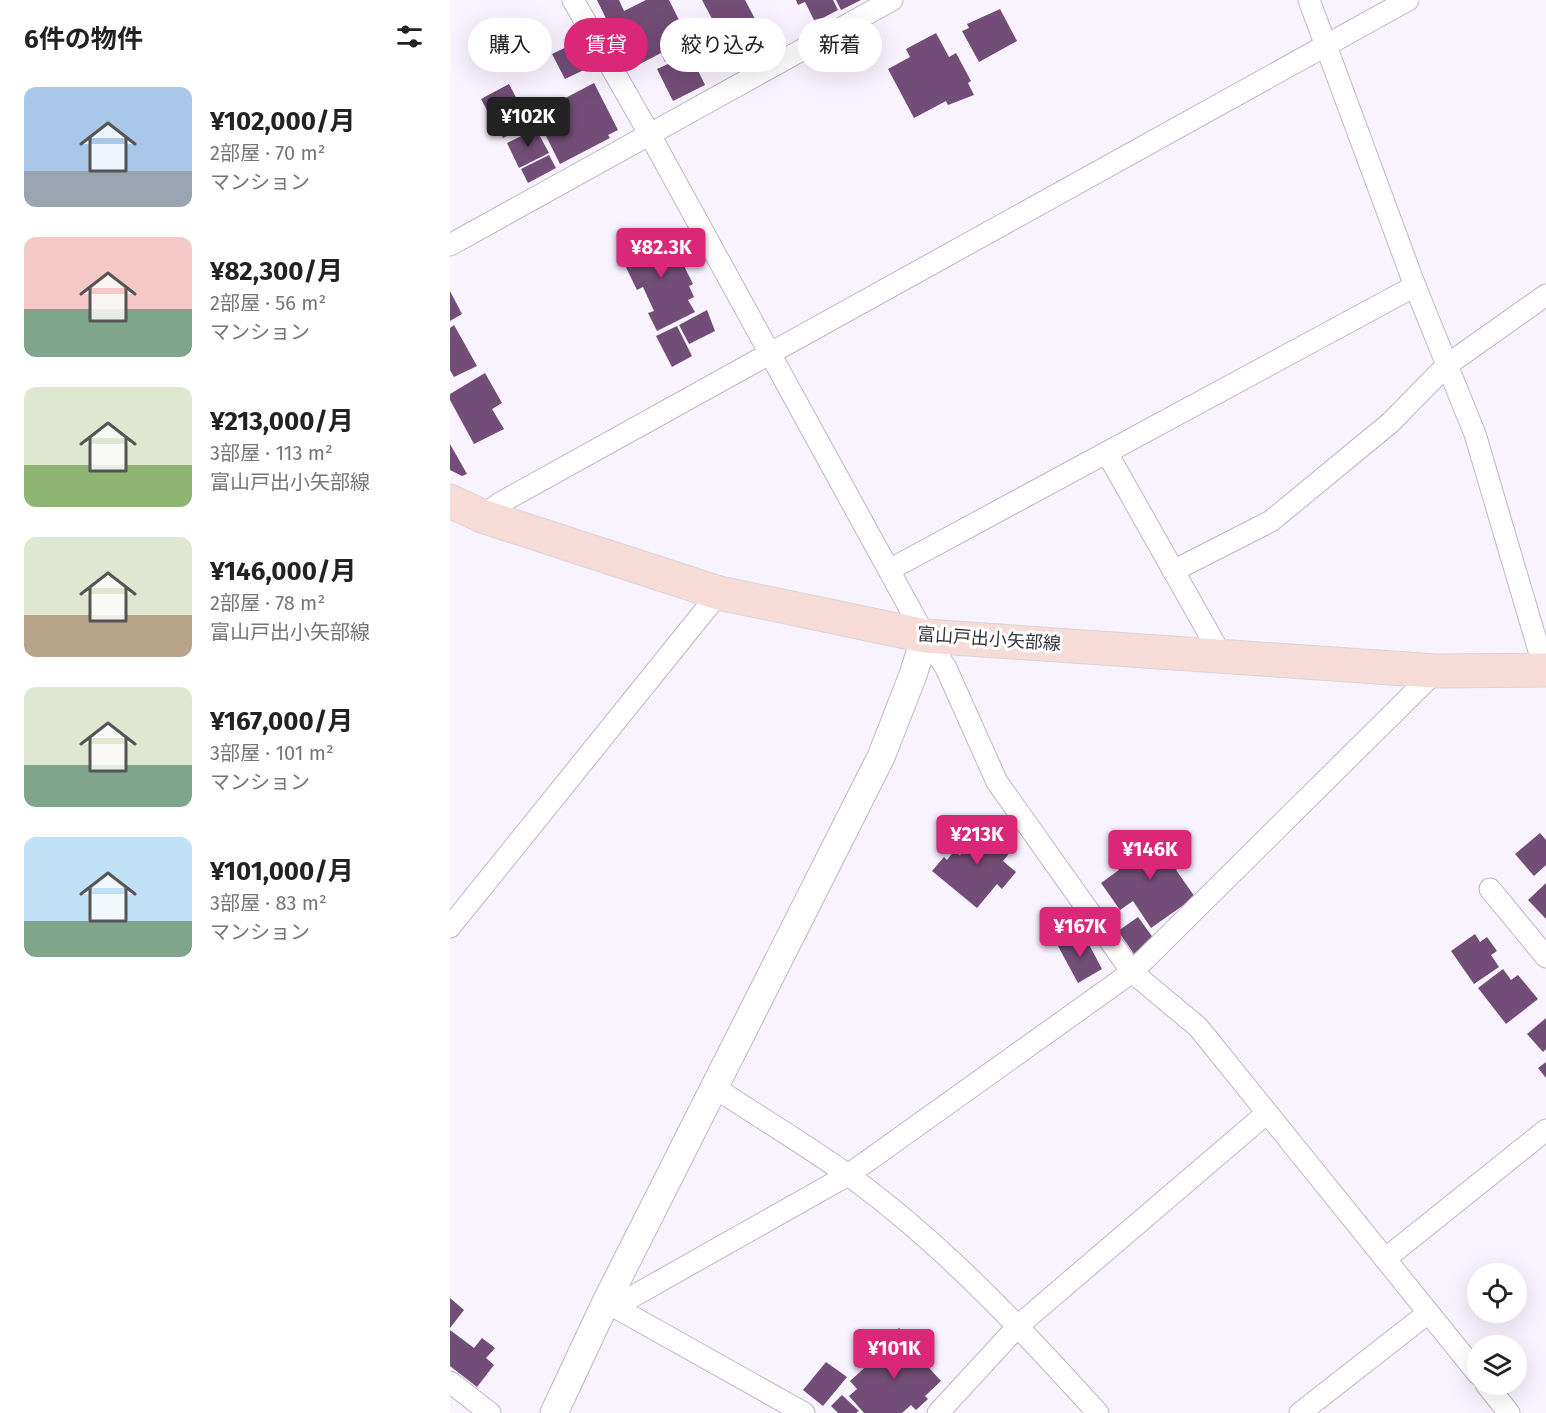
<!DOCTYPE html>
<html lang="ja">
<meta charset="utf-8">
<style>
:root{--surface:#fff;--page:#f2f2f2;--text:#222;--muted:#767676;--accent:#db2777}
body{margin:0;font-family:"Fira Sans","Noto Sans JP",sans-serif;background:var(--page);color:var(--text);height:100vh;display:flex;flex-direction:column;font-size:22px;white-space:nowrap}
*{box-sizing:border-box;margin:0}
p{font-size:20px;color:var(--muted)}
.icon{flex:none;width:33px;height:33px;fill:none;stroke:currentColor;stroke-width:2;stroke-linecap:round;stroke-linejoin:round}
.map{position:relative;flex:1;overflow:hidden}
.panel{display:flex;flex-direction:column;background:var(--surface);width:450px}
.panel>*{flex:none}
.hud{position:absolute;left:18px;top:18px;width:570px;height:54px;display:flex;gap:12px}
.fabs{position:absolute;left:1017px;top:1263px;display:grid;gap:12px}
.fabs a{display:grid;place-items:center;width:60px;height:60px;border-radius:50%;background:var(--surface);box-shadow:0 6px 24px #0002;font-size:30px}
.price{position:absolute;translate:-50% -51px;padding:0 14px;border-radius:6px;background:var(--accent);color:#fff;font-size:20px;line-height:39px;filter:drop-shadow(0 2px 3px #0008)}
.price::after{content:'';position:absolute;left:50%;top:36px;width:18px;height:14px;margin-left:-9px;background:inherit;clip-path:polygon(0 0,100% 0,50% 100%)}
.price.on{background:#222;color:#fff}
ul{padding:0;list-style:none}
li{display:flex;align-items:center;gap:18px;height:150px;padding:0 24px}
li span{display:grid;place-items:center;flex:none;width:168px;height:120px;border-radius:12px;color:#555}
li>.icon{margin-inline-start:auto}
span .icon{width:72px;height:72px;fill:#fffc;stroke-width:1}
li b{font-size:26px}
h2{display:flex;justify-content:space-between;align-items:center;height:72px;padding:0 24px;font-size:26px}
.tag{padding:0 21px;border-radius:27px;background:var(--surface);box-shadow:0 6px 24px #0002;font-size:21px;line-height:54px}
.tag.on{background:var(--accent);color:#fff}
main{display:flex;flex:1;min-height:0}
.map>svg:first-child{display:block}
.building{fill:#724d77}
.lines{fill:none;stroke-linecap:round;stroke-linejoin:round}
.minor-casing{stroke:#beb7c5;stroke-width:23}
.tertiary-casing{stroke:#beb7c5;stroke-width:29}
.primary-casing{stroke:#d7d6d7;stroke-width:35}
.minor{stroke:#fff;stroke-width:21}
.tertiary{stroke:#fff;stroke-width:27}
.primary{stroke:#f7dbd7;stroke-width:33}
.labels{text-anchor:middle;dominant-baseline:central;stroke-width:6;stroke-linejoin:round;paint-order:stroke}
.street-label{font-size:18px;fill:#363338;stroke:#fff}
</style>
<main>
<section class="panel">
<h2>6件の物件<svg class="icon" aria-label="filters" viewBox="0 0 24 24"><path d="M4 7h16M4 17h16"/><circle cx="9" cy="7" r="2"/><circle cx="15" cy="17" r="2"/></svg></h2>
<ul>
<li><span style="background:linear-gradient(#a9c7e8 70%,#9aa5b1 0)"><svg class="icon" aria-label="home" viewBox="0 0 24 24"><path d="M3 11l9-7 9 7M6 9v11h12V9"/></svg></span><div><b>¥102,000/月</b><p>2部屋 · 70 m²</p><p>マンション</p></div></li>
<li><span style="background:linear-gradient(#f6c9c9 60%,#7fa58c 0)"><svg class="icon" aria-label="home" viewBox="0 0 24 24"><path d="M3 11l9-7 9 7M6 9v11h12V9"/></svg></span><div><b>¥82,300/月</b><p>2部屋 · 56 m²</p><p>マンション</p></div></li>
<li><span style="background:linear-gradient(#dfe7d0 65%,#8fb573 0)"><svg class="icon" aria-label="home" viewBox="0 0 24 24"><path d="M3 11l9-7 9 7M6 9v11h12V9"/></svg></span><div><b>¥213,000/月</b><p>3部屋 · 113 m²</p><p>富山戸出小矢部線</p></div></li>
<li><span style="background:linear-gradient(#dfe7d0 65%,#b9a48a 0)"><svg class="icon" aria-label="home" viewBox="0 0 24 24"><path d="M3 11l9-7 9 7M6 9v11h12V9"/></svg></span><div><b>¥146,000/月</b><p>2部屋 · 78 m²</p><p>富山戸出小矢部線</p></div></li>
<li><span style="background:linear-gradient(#dfe7d0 65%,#7fa58c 0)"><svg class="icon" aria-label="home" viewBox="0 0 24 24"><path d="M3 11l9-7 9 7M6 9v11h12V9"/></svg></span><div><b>¥167,000/月</b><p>3部屋 · 101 m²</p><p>マンション</p></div></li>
<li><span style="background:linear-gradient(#bfe0f5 70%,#7fa58c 0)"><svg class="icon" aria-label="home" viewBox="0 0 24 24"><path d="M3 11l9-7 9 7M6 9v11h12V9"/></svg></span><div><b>¥101,000/月</b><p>3部屋 · 83 m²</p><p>マンション</p></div></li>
</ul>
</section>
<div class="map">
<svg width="1096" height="1413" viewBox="0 0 1096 1413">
<rect width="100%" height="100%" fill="#f9f3ff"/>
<g class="building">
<polygon points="147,0 169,0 174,11 196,0 219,0 240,42 228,47 232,54 215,62 211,53 188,65 183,56 177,59 173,50 168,53 161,38 165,37"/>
<polygon points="252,0 295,0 312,32 309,33 312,39 298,46 296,42 287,46 284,39 275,43"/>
<polygon points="346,0 383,0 388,10 365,22 355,2 348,5"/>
<polygon points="386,0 411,0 391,10"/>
<polygon points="550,9 567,41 529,62 512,31 519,28 517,24"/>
<polygon points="486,33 499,57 506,53 521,81 518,83 524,95 498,105 496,101 464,118 438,69 460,57 456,49"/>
<polygon points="127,42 140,67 115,79 102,54"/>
<polygon points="240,54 255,85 223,101 207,69"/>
<polygon points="144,83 168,130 158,135 160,138 110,164 90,124 110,114 104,104"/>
<polygon points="59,84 69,103 41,118 31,99"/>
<polygon points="70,105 82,123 53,138 43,120"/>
<polygon points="86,129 99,153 69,168 57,143"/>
<polygon points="99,155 106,168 78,183 71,169"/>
<polygon points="221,229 233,254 223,259 226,265 232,262 243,284 239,286 244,297 238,300 245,312 207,331 198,313 204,311 193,287 187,290 170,255"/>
<polygon points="0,291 12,314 0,321"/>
<polygon points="257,310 265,331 239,344 229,325"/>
<polygon points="4,325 27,366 4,377 0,370 0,328"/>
<polygon points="227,326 242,356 222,367 206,336"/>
<polygon points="35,373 52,403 42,409 54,429 24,444 0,400 0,394"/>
<polygon points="0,444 17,474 12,476 0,470"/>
<polygon points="523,819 562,850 553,861 566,872 552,889 547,884 527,908 482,871 494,857 497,860 504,851 510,855 521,842 511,833"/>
<polygon points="1090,833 1096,840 1096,865 1084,876 1065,854"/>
<polygon points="715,834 735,863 726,870 745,897 701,928 683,901 670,910 651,883 669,870 663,863 687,846 691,851"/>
<polygon points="1096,883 1096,919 1078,900"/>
<polygon points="688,917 704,939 684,954 668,931"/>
<polygon points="628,934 632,941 636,939 652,969 628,983 608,946"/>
<polygon points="1025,934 1030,942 1037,937 1047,951 1041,955 1049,967 1024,984 1001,951"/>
<polygon points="1053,969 1061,980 1068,975 1088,999 1056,1024 1028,988"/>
<polygon points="1096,1018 1096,1049 1093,1052 1077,1034"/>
<polygon points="1096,1062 1096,1078 1088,1068"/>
<polygon points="0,1298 14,1310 0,1328"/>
<polygon points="449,1328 464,1345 461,1348 491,1381 475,1396 478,1399 466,1410 461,1405 452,1413 414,1413 399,1396 407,1389 400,1381 442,1343 437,1338"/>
<polygon points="0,1330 24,1348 32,1338 45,1348 36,1358 44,1365 27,1387 0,1366"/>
<polygon points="376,1362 397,1377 373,1406 353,1390"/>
<polygon points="392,1395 409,1411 406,1413 388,1413 381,1406"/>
</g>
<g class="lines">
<defs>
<g id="minor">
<polyline points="123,0 200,135 475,636 496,668 547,782 682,972 748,1027 1028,1374"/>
<polyline points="859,0 965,286 1025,434 1095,671"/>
<polyline points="0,245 442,0"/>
<polyline points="657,453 771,655"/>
<polyline points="32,516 50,503 958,0"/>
<polyline points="439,570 965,286"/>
<polyline points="723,571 821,521 940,423 997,365 1096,295"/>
<polyline points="1040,889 1096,957"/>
<polyline points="0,927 269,593"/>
<path d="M264 1087C309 1117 355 1144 398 1175 491 1242 571 1328 648 1413"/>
<polyline points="935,1259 1096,1130"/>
<polyline points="156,1302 354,1413"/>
<polyline points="164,1307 398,1175 682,972 986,671"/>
<polyline points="0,1382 40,1413"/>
<polyline points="1036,1384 1059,1413"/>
<polyline points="488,1413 569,1325 817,1113"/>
<polyline points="850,1413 978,1313"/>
</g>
<polyline id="tertiary" points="104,1413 156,1302 431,757 463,675 475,636"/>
<polyline id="primary" points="0,501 32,516 269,593 475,636 986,671 1096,670"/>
</defs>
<use href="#minor" class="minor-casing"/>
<use href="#tertiary" class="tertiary-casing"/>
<use href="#primary" class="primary-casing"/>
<use href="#minor" class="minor"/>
<use href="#tertiary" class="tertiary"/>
<use href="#primary" class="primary"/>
</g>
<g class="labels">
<g class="street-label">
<text transform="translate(539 639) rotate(4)">富山戸出小矢部線</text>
</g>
</g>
</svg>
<div class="fabs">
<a><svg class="icon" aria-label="locate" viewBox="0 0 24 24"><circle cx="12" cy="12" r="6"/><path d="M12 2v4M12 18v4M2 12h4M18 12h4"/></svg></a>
<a><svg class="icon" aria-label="layers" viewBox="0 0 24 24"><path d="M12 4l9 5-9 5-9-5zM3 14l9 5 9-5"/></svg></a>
</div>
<b class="price on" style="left:78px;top:148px">¥102K</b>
<b class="price" style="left:211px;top:279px">¥82.3K</b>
<b class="price" style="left:527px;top:866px">¥213K</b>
<b class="price" style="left:700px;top:881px">¥146K</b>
<b class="price" style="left:630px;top:958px">¥167K</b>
<b class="price" style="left:444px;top:1380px">¥101K</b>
<div class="hud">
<a class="tag">購入</a>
<a class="tag on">賃貸</a>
<a class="tag">絞り込み</a>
<a class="tag">新着</a>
</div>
</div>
</main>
